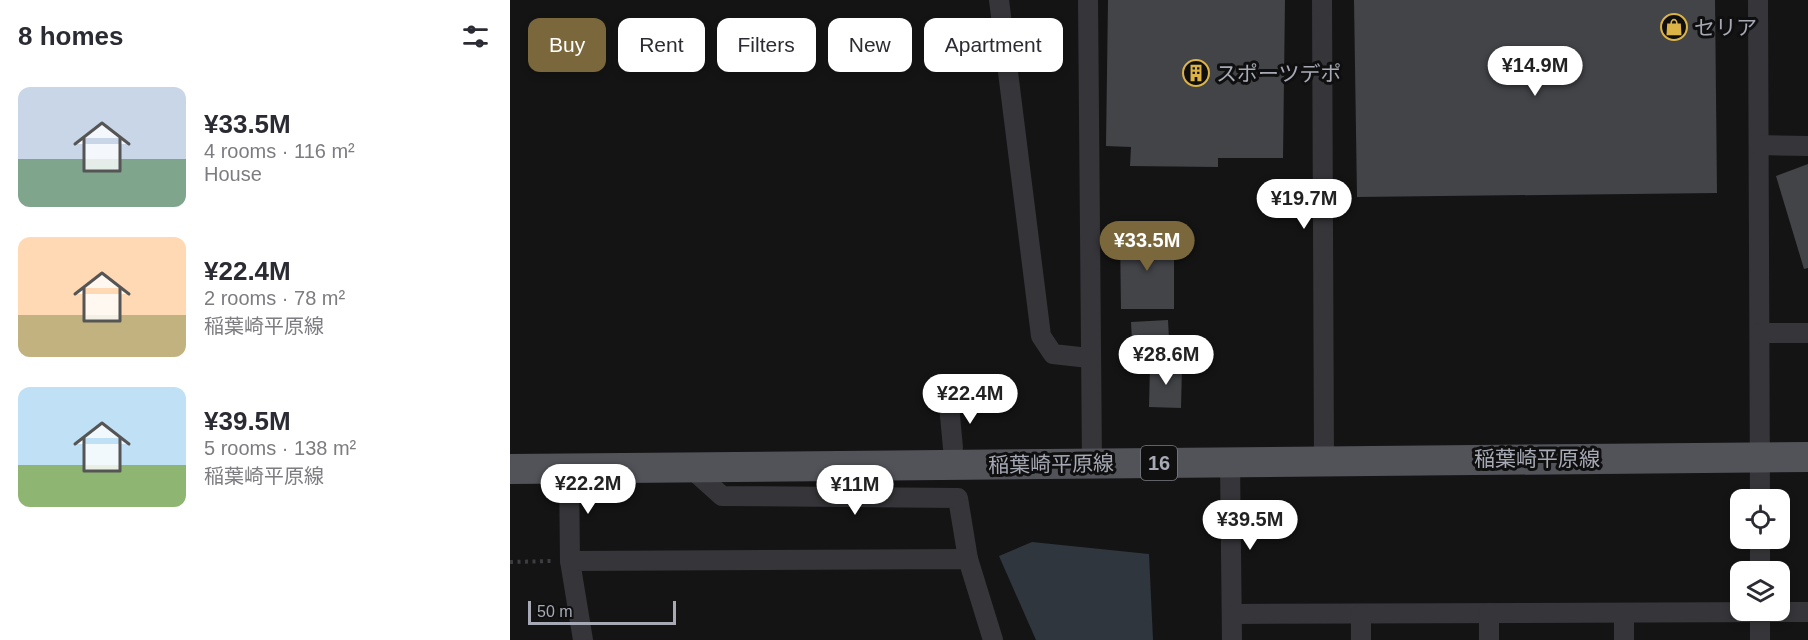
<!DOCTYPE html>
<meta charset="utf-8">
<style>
:root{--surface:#fff;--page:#f7f7f7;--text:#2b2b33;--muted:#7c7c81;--accent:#7a683c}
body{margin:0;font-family:Arial,"Noto Sans JP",sans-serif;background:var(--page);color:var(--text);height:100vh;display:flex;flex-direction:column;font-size:22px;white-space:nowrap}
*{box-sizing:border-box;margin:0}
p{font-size:20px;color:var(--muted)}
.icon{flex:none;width:33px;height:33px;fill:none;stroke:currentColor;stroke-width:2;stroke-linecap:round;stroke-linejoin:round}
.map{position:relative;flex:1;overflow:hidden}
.details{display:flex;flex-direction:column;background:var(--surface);width:510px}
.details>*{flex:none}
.banner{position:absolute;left:18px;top:18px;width:570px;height:54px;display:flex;gap:12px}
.buttons{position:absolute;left:1220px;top:489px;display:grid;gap:12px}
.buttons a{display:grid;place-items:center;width:60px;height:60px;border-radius:12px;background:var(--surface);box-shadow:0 3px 9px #0003;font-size:30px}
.scale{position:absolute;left:18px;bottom:15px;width:148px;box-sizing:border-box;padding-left:6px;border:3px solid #a7aab4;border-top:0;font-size:16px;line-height:21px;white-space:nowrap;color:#a7aab4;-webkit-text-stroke:4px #0f0f10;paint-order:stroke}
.price{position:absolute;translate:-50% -51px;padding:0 14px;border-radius:21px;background:#fff;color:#222;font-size:20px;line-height:39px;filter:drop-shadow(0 2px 3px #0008)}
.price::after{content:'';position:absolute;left:50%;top:36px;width:18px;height:14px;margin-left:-9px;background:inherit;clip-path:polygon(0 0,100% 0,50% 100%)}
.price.active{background:var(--accent);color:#fff}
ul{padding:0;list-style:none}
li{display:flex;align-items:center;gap:18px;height:150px;padding:0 18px}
li span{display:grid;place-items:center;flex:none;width:168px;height:120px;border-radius:12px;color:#555}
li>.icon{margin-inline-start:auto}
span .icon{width:72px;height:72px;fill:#fffc;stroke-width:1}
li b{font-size:26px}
h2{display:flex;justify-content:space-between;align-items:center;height:72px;padding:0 18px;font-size:26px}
.pill{padding:0 21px;border-radius:12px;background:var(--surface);box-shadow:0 3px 9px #0003;font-size:21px;line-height:54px}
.pill.active{background:var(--accent);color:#fff}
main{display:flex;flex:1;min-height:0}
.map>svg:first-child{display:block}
.water{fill:#2f363d}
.building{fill:#434448}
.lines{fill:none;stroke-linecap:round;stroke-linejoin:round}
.path{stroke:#3c3d41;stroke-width:4;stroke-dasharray:3 4.5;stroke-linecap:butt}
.minor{stroke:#36363a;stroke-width:20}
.primary{stroke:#525359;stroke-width:30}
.labels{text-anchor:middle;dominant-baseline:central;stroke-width:6;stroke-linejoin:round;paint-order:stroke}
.shield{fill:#0f0f10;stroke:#797c83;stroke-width:1.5}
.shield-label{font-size:20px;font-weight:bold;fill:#a7aab4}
.poi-label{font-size:21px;fill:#a7aab4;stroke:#0f0f10;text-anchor:start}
.street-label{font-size:21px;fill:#a7aab4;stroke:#0f0f10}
</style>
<main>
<section class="details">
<h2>8 homes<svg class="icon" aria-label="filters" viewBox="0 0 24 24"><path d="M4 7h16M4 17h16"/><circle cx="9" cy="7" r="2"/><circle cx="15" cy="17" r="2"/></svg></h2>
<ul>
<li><span style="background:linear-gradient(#c9d6e8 60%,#7fa58c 0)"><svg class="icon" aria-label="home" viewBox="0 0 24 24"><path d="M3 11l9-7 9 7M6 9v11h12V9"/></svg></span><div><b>¥33.5M</b><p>4 rooms · 116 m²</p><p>House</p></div></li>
<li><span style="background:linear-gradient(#ffd9b3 65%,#c2b280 0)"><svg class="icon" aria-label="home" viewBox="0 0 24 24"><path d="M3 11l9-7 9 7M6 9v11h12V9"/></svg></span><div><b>¥22.4M</b><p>2 rooms · 78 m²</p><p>稲葉崎平原線</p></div></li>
<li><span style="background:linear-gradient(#bfe0f5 65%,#8fb573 0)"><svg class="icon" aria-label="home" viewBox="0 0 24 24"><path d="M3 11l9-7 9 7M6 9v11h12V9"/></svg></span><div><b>¥39.5M</b><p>5 rooms · 138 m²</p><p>稲葉崎平原線</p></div></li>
</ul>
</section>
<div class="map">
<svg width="1298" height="640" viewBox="0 0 1298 640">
<rect width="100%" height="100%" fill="#141415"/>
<polygon class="water" points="522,542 639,554 643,640 526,640 489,556"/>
<g class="building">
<polygon points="598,0 775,0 773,158 708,158 708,167 620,166 621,147 596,146"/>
<polygon points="844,0 1205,0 1207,193 847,197"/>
<polygon points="1298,164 1298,268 1294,269 1266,176"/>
<polygon points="610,235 664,235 664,309 611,309"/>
<polygon points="658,320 660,358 623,360 621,322"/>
<polygon points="640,365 672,365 671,408 639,407"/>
</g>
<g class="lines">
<polyline class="path" points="0,562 41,561"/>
<g class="minor">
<polyline points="489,0 531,336 543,354 579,358"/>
<polyline points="578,0 582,464"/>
<polyline points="812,0 814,460"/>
<polyline points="1248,0 1250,500"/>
<polyline points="1249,145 1298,146"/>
<polyline points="1250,333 1298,333"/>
<polyline points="439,405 443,448"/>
<polyline points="720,462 722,640"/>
<polyline points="59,469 60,561"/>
<polyline points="182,469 212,496 448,498 458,559"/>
<polyline points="1250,538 1250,572"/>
<polyline points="1250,610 1250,640"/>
<polyline points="1114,613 1114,640"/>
<polyline points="722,614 1298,612"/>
<polyline points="73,640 60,561 458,559 483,640"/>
<polyline points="851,640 851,615"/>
<polyline points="979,640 979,613"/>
</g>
<polyline class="primary" points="0,469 1298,457"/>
</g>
<defs>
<symbol id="shop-ring" viewBox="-11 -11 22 22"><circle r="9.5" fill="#0f0f10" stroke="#dbb346" stroke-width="1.5"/><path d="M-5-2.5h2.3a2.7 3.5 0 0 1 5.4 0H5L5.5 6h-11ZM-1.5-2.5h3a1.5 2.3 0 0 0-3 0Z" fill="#dbb346"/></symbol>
<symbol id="building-ring" viewBox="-11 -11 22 22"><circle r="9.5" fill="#0f0f10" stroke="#dbb346" stroke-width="1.5"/><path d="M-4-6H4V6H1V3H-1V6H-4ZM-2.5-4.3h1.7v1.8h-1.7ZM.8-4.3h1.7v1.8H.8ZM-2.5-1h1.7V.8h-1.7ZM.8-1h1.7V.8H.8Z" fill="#dbb346"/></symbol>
</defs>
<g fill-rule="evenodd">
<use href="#shop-ring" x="1149" y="12" width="30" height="30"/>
<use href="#building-ring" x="671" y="58" width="30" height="30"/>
</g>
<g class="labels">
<rect class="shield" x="631" y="446" width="36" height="34" rx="4.5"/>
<g class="shield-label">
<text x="649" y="463">16</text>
</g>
<g class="poi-label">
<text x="1184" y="27">セリア</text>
<text x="706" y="73">スポーツデポ</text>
</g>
<g class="street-label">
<text x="1027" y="458">稲葉崎平原線</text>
<text transform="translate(541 464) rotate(-1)">稲葉崎平原線</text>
</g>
</g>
</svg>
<div class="buttons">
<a><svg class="icon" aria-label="locate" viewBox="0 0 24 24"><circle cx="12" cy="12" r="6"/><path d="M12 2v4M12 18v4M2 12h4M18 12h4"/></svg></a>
<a><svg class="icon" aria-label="layers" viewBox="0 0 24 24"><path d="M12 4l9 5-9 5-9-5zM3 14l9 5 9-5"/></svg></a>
</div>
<div class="scale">50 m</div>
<b class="price" style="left:1025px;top:97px">¥14.9M</b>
<b class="price" style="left:794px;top:230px">¥19.7M</b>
<b class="price active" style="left:637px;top:272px">¥33.5M</b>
<b class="price" style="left:656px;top:386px">¥28.6M</b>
<b class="price" style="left:460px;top:425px">¥22.4M</b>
<b class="price" style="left:78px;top:515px">¥22.2M</b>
<b class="price" style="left:345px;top:516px">¥11M</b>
<b class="price" style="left:740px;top:551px">¥39.5M</b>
<div class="banner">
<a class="pill active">Buy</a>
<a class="pill">Rent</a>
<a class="pill">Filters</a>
<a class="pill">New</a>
<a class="pill">Apartment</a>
</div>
</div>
</main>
